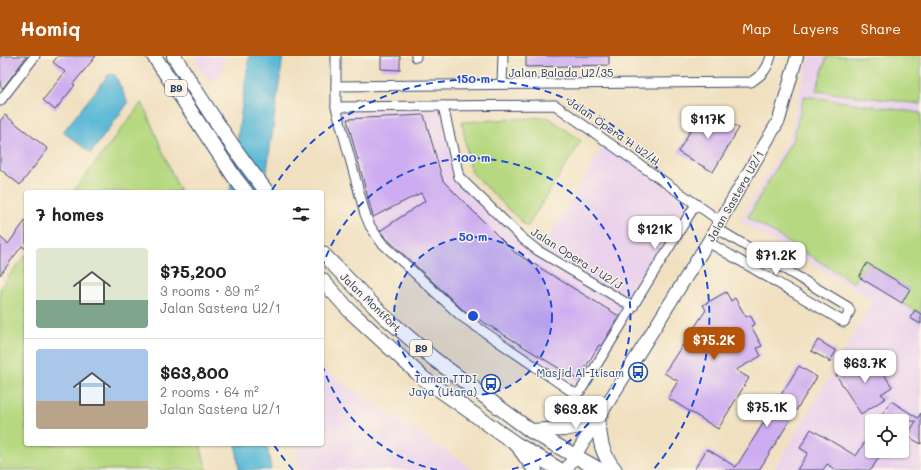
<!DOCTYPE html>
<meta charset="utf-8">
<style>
:root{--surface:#fff;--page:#f6f6f6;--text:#202124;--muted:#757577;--line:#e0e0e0;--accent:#b45309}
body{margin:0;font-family:Mali,sans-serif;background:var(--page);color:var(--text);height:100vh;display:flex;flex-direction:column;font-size:15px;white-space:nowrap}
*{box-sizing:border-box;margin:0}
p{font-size:13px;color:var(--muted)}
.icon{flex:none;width:22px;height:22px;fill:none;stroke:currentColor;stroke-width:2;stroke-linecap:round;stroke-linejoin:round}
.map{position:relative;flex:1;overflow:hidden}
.details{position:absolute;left:24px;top:134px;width:300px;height:256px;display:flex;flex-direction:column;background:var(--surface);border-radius:4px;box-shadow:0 1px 3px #0004}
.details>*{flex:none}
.controls{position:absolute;left:865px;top:358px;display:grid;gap:8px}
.controls a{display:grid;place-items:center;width:44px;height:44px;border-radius:4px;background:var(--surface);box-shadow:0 1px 3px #0004;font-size:20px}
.price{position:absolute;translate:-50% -34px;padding:0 9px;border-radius:8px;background:#fff;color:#222;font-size:13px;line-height:26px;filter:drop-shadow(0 1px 2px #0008)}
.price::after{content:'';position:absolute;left:50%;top:24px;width:12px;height:9px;margin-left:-6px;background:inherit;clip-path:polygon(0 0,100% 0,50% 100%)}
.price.on{background:var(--accent);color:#fff}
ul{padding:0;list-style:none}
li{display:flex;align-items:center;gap:12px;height:100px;padding:0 12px}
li+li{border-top:1px solid var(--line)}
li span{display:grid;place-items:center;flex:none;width:112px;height:80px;border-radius:4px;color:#555}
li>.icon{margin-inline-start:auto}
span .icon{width:48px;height:48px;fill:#fffc;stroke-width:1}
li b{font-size:17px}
h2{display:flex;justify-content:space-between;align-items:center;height:48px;padding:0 12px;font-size:17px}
header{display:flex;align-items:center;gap:24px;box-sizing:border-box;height:56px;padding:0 20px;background:var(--accent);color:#fff}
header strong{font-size:19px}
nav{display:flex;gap:22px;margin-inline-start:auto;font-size:14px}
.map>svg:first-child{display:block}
.built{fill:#ead1ec;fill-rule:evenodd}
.green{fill:#b5d880;stroke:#68846f}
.water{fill:#58b8d6;stroke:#3a749a}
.building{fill:#ceacf1}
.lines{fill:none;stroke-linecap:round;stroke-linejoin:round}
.street-casing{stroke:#3b4a6d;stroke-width:11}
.secondary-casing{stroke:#3b4a6d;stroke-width:14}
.primary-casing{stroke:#3b4a6d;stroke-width:16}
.street{stroke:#fff;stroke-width:9}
.secondary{stroke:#fff;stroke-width:12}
.primary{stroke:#fff;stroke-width:14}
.ring{fill:none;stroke:#1d4ed8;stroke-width:2;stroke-dasharray:7 5}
.labels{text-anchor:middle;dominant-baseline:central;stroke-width:3;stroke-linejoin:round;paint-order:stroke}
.shield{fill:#fcf5e5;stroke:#5e6a86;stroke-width:1}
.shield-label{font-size:10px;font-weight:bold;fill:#1b2f5e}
.street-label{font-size:11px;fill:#1b2f5e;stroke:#fcf5e5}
.transit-label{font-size:11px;fill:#164399;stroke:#fcf5e5;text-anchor:end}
.centre{fill:#1d4ed8;stroke:#fcf5e5;stroke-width:2}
.ring-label{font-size:12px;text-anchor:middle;font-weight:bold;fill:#1d4ed8;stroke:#fcf5e5;stroke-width:3;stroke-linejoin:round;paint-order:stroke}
</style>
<header>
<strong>Homiq</strong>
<nav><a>Map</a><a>Layers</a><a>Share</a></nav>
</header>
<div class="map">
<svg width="921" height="414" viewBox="0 0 921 414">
<rect width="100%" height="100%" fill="#fcf5e5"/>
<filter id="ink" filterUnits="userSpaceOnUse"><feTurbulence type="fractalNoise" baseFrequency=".025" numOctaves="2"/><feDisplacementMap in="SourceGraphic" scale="8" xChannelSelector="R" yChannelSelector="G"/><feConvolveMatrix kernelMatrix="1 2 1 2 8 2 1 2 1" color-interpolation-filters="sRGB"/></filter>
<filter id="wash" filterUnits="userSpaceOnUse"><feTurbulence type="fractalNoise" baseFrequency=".012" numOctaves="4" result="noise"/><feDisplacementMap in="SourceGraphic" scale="16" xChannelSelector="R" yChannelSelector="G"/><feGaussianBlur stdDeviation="0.9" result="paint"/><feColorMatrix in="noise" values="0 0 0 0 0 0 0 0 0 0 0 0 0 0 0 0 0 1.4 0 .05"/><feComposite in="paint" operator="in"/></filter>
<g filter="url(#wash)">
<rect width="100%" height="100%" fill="#f0e0c0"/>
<g class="built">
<polygon points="193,0 225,0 221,20 207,24"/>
<path d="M810 0H921V414H774L854 279 872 244 740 165 789 81 800 35ZM872 365H902V395H872Z"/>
<polygon points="440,53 457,126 522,186 538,198 605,88 691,149 578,332 466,259 385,184 371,165 341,55"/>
<polygon points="322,313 474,414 300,414 296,388 322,388"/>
</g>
<g class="green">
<polygon points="827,0 921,0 921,48 816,35"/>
<polygon points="804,40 921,57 921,258 902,247 910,233 867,207 854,227 748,161 793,83"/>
<polygon points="142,46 180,136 73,136"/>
<polygon points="548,61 581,85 527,171 471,116 462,66"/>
<polygon points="26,198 26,388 200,388 207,414 0,414 0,232"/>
</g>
<g class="water">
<polygon points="249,0 283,0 264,136 230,136"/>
<polygon points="109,18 115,19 128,47 91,97 63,76"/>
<polygon points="236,388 267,388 271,414 239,414"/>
</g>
<g id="blocks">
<g class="building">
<polygon points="0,0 27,0 3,32 0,30"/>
<polygon points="58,0 96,0 73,28 75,29 55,54 43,44 65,16 53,6"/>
<polygon points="381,0 400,0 400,14 381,13"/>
<polygon points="526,0 609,0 609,9 526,11"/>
<polygon points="704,51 739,72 713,116 678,96"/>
<polygon points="5,59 48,93 20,129 0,113 0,65"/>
<polygon points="424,59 443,125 514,196 619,260 601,290 599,289 578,324 462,253 384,180 380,175 425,145 421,137 373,161 347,63"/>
<polygon points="26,164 26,193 22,190 0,219 0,181 8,188"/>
<polygon points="867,207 910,233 902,247 859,221"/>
<polygon points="726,236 731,245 735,242 746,261 750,259 755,268 751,270 762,290 757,292 761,300 736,314 749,322 718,373 668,342 678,325 664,317 706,254 703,249"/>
<polygon points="915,254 921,258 921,268 910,262"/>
<polygon points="818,284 836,295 829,307 828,304 811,295"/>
<polygon points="873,301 892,331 881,338 886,342 861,358 836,319 858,305 861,309"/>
<polygon points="799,310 817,321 759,414 694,414 707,393 736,411"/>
<polygon points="891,345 918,362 921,357 921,388 907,380 916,365 878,365"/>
<polygon points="811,373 856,400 872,375 872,395 883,395 871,414 836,414 827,408 823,414 797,414 808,397 800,392"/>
</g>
</g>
</g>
<g filter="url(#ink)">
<use href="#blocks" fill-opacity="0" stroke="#3b4a6d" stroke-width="1"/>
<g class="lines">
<defs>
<g id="street">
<polyline points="336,0 336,51 365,158 370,170 381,186 461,260 574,337 578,337 581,334 696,148"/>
<polyline points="416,1 416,0"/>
<polyline points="502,28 503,0"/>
<path d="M336 30 751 26C763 18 767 14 771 0"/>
<polyline points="0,45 35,0"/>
<polyline points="443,50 459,121 522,182 537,194 633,251"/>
<polyline points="336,51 555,49 720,165"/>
<polyline points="708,186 844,266 850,255 848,251 716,172"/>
</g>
<polyline id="secondary" points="566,414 708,186 779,64 797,0"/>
<g id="primary">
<polyline points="154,0 235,122 246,136"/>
<path d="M174 0C203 47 233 93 267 136"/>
<polyline points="322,197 384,260 434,303 531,375 600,414"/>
<polyline points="322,224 350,255 423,322 516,388 560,414"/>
<path d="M531 375 564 373 580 370 598 361C600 383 600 396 615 414"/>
<polyline points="520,393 535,414"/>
</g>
</defs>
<use href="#street" class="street-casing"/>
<use href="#secondary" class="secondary-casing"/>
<use href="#primary" class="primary-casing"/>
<use href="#street" class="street"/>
<use href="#secondary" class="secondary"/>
<use href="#primary" class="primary"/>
</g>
</g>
<circle cx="473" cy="260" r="79" fill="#1d4ed8" fill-opacity=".12"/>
<g class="ring">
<circle cx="473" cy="260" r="79"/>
<path d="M437 414A158 158 0 0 1 322 308M322 212A158 158 0 1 1 509 414"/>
<path d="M293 414A237 237 0 0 1 274 389M272 134A237 237 0 1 1 653 414"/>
</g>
<defs>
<symbol id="bus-ring" viewBox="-11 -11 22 22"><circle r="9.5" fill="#fcf5e5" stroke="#1a4fb4" stroke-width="1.5"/><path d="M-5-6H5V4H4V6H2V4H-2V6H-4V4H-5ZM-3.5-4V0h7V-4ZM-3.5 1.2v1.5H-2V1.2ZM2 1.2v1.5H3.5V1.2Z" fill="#1a4fb4"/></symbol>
</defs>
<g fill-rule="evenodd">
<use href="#bus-ring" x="627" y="305" width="22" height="22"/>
<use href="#bus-ring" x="480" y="317" width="22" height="22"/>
</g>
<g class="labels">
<g class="shield">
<rect x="165" y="24" width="22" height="16" rx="3"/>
<rect x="410" y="284" width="22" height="16" rx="3"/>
</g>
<g class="shield-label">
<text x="176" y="32">B9</text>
<text x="421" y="292">B9</text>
</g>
<g class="street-label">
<text x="561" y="16">Jalan Balada U2/35</text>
<text transform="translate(614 75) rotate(35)">Jalan Opera H U2/H</text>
<text transform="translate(735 140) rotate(-60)">Jalan Sastera U2/1</text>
<text transform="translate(577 202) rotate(32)">Jalan Opera J U2/J</text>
<text transform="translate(371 246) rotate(44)">Jalan Montfort</text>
</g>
<g class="transit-label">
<text x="624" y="316">Masjid Al-Itisam</text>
<text x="477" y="322">Taman TTDI<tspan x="477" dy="13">Jaya (Utara)</tspan></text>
</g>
</g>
<circle cx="473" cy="260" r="6" class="centre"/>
<g class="ring-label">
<text x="473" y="27">150 m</text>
<text x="473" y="106">100 m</text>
<text x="473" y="185">50 m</text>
</g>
</svg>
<div class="controls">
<a><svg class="icon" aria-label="locate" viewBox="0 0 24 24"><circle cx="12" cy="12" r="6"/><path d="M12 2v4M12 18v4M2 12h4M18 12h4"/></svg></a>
</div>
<b class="price" style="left:708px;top:84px">$117K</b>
<b class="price" style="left:655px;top:194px">$121K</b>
<b class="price" style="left:776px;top:220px">$71.2K</b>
<b class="price on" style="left:714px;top:305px">$75.2K</b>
<b class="price" style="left:865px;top:328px">$63.7K</b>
<b class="price" style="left:767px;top:372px">$75.1K</b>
<b class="price" style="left:576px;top:374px">$63.8K</b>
<section class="details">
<h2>7 homes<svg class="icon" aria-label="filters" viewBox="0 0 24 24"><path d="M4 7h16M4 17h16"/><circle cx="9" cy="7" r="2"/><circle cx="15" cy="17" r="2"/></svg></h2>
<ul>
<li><span style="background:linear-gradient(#dfe7d0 65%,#7fa58c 0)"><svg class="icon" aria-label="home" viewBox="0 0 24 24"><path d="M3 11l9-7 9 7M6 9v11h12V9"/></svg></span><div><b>$75,200</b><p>3 rooms · 89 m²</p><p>Jalan Sastera U2/1</p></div></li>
<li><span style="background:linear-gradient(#a9c7e8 65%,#b9a48a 0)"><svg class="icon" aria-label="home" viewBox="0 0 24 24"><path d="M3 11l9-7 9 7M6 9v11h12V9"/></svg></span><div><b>$63,800</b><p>2 rooms · 64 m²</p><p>Jalan Sastera U2/1</p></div></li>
</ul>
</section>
</div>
